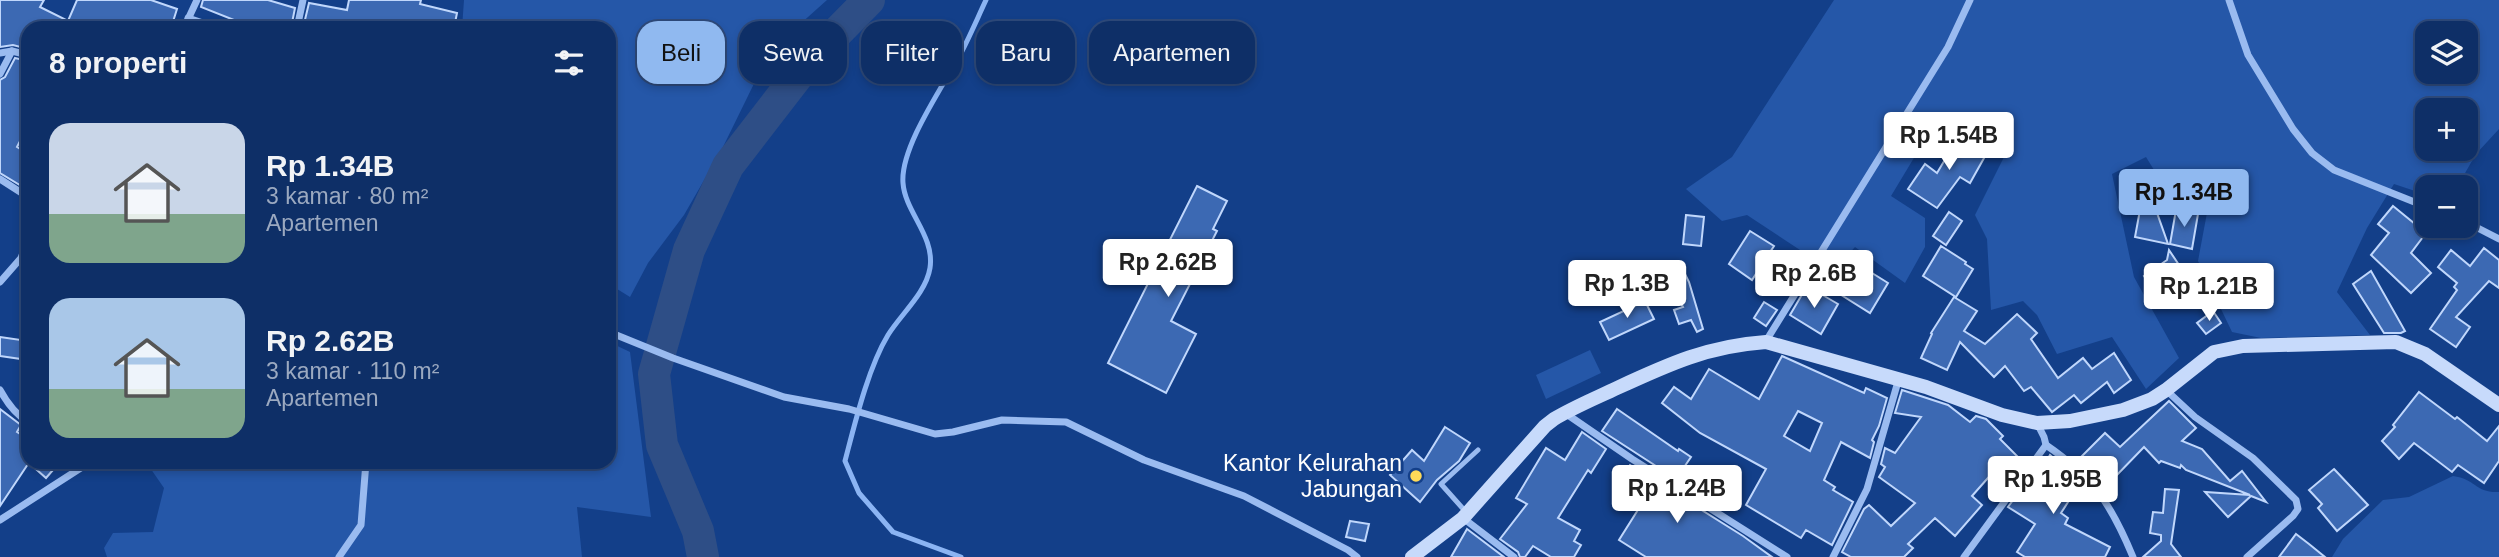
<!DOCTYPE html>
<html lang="id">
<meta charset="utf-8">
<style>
:root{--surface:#0e2f67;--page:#17376d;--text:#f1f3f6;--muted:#9ba9c0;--line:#2e4a7b;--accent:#90b9f0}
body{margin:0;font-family:Arial,sans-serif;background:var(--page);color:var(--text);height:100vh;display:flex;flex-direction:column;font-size:26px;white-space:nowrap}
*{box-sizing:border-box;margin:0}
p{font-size:23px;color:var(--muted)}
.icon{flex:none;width:38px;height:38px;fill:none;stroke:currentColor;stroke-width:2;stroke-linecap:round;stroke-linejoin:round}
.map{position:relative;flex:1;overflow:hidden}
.panel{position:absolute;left:21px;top:21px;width:595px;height:448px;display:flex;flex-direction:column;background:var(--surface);border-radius:21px;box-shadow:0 4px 10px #0003,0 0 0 2px var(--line)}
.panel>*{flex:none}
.hud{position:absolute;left:637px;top:21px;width:665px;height:63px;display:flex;gap:14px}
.buttons{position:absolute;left:2415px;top:21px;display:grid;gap:14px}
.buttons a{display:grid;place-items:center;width:63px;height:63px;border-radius:14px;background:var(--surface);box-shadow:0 4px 10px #0003,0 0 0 2px var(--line);font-size:35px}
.price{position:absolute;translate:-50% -60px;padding:0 16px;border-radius:7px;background:#fff;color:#222;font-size:23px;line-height:46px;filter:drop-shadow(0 2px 4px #0008)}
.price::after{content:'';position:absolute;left:50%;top:42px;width:21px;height:16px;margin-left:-10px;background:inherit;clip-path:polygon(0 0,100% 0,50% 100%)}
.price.on{background:var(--accent);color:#111}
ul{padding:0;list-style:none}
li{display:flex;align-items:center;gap:21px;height:175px;padding:0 28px}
li span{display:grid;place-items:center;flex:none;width:196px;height:140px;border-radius:21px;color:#555}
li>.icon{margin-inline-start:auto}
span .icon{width:84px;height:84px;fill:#fffc;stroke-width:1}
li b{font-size:30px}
h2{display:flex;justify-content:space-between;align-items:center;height:84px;padding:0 28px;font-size:30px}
.pill{padding:0 24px;border-radius:21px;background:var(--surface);box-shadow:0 4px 10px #0003,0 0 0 2px var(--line);font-size:24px;line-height:63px}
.pill.on{background:var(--accent);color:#111}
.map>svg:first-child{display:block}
.green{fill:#2557a8;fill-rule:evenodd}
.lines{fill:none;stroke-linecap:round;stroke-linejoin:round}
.stream{stroke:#8bb4f3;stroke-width:5}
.river{stroke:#2e4e86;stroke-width:32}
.building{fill:#3c69b3;stroke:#c0d7fc;stroke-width:2;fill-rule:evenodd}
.lane{stroke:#9abbf0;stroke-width:5}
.street{stroke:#9abbf0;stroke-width:7}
.secondary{stroke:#c7dafb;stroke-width:14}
.poi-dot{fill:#ffda58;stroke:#133f89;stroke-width:2.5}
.labels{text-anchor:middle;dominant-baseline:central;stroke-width:6;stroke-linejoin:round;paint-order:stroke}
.poi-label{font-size:23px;fill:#fff;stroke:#133f89;text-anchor:end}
</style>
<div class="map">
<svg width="2499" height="557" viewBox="0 0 2499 557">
<rect width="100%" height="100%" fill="#133f89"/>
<g class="green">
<polygon points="464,0 827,0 770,51 722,149 684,215 648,263 630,297 609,284 609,28 462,28"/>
<path d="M1834 0H2499V129L2476 154 2457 187H2427V195L2394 184 2367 228 2337 292 2370 335 2261 338 2232 332 2198 261 2209 202 2170 196 2146 157 2112 174 2134 277 2179 358 2146 389 2112 337 2057 354 2037 315 2023 301 1991 310 1987 239 1975 215 2008 149 1985 122 1941 113 1891 196 1925 218V247L1905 283 1855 247 1835 269 1800 250 1747 215 1722 221 1686 189 1732 157ZM2427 33H2466V72H2427ZM2427 110H2466V149H2427Z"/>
<polygon points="609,342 630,352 651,517 577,507 582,557 107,557 104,548 113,533 153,532 164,488 146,462 609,462"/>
<polygon points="1590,350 1601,373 1546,399 1536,375"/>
<path d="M2453 476C2476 479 2475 493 2499 492V557H2332L2343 539 2383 500 2409 497Z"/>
</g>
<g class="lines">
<path class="stream" d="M961 557 893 532 859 493 845 461C855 423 868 368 888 335 901 314 926 293 930 268 935 236 905 212 903 183 900 147 944 85 961 53 970 36 978 17 986 0"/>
<polyline class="river" points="703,557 698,531 662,445 654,374 689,250 728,166 809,61 869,0"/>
</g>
<g class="building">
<polygon points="0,0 44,0 40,7 68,21 77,0 151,0 177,9 171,28 28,28 28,49 13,45 0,47"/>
<polygon points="203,0 268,0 295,8 291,28 266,28 245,22 244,24 201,7"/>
<polygon points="349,0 421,0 420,4 457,13 454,28 404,28 374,21 373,28 303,28 309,3 347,10"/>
<polygon points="15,58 28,61 28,126 17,147 28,154 28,190 0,173 0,80 5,77"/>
<polygon points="1959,136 1988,151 1970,183 1960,177 1937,208 1908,189 1925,164 1937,173"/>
<polygon points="2141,171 2150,193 2130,200 2122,178"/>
<polygon points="1197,186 1227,201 1213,229 1217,231 1171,321 1196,334 1166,393 1108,363"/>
<polygon points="2393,206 2426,233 2411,253 2431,273 2411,293 2371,255 2389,233 2378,224"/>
<polygon points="2140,210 2157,213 2168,244 2135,237"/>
<polygon points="2176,210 2198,214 2192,249 2170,244"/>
<polygon points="1949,212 1962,221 1946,245 1933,236"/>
<polygon points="1686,215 1704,217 1701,246 1683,244"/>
<polygon points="1750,231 1774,246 1752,280 1729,264"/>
<polygon points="1941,246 1966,262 1965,264 1973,269 1956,297 1923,276"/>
<polygon points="2484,248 2499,260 2499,288 2489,281 2456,317 2470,327 2456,347 2430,329 2457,290 2454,287 2457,283 2438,267 2451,250 2470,266"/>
<polygon points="2169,250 2187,277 2158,297 2144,276 2167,260"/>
<polygon points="1856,263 1888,283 1870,313 1838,293"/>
<polygon points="1683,270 1689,282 1703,329 1697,332 1691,320 1679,324 1674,310 1683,307 1667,279"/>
<polygon points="2371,271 2405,331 2401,333 2384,333 2353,284"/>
<polygon points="1807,286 1838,304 1821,334 1790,315"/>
<polygon points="1954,297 1977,311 1964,331 1985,344 2017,314 2037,333 2031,339 2058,378 2083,358 2092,369 2114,353 2131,380 2114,393 2107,382 2081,403 2074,395 2052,412 2031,387 2024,391 2005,366 1994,377 1960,342 1947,370 1921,358 1932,334 1931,333"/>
<polygon points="1645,301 1654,319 1609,340 1600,322"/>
<polygon points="1764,302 1777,310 1766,326 1754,318"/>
<polygon points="2213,311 2221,323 2206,334 2197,323"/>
<polygon points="0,337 28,341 28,360 0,356"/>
<path d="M1782 356 1864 393 1866 388 1887 398 1879 426 1872 440 1874 442 1870 458 1841 442 1824 480 1835 487 1833 490 1853 502 1832 545 1806 530 1801 538 1746 505 1766 469 1700 433 1662 403 1674 387 1691 399 1709 369 1759 399ZM1798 411 1822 423 1810 451 1784 436Z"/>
<polygon points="1902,390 1948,405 1970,422 1976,416 1986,419 2003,436 2000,439 2025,464 2010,484 1995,470 1972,496 1982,505 1955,536 1935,518 1908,544 1913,548 1904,557 1851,557 1842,552 1864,509 1869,505 1891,526 1915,503 1879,477 1885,467 1881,464 1885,448 1895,453 1921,417 1895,413"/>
<polygon points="2419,392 2455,419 2457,417 2487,441 2499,426 2499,461 2484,483 2458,465 2452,472 2414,443 2399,459 2382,441 2395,427 2393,425"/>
<polygon points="2169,401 2196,428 2182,441 2202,449 2230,481 2242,471 2266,502 2251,496 2228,517 2205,492 2250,495 2186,470 2181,465 2180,468 2161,461 2159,463 2144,447 2113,479 2115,481 2105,492 2077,461 2105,433 2120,447"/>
<polygon points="0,409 21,425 17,432 28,439 28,464 0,506"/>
<polygon points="1617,409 1678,451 1679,449 1691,457 1676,479 1602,431"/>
<polygon points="1445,427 1470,443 1459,461 1437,480 1420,502 1390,475 1412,450 1424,461"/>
<polygon points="1582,432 1606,449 1591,473 1588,470 1558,518 1580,530 1574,541 1581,545 1574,557 1551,557 1533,546 1525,557 1520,557 1518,552 1500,539 1527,504 1516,498 1546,448 1565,460"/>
<polygon points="2050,455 2081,482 2061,513 2068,518 2065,524 2110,547 2105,557 2025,557 2017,552 2035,524 2008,507 2033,473 2037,476"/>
<polygon points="28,462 60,462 46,478"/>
<polygon points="1630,465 1743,536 1772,557 1646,557 1619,540 1641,505 1615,487"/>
<polygon points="2334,469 2368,505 2337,531 2318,508 2322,504 2309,490"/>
<polygon points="2165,489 2179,490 2171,544 2181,557 2143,557 2161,541 2161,535 2150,533 2153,512 2163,513"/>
<polygon points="1350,521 1369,524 1365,541 1346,537"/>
<polygon points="1467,529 1504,557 1451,557"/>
<polygon points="2296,534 2309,544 2325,557 2279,557"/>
</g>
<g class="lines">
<polyline class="lane" points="1465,511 1441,484 1478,450"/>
<g class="street">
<polyline points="2229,0 2248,55 2293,129 2312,153 2334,170 2427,207"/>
<polyline points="188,18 218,28"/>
<polyline points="184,28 197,0"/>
<polyline points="297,28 303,0"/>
<polyline points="0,53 12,51 28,55"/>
<polyline points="0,74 12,51"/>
<polyline points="0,179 28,197"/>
<polyline points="2466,222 2499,239"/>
<polyline points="0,282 21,258 28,240"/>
<polyline points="609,332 673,358 784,397 849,409 935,434 953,432 1002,420 1066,422 1144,460 1244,496 1348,550 1357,557"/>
<polyline points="1766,341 1948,47 1970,0"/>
<path d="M0 390C7 403 15 414 28 422"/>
<polyline points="2166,390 2195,417 2253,458 2296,500 2298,509 2293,516 2247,557"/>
<polyline points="1565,413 1632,459 1787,557"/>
<path d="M2037 423 2044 437 2046 445C2094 478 2111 504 2133 557"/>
<polyline points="1463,518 1514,557"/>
<polyline points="0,520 90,462"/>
<polyline points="339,557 361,525 366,462"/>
<polyline points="1833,557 1867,489 1899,378"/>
<polyline points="1964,557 2046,445"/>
</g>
<path class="secondary" d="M1412 557 1463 518 1545 426 1554 419C1574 407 1596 398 1617 388 1669 364 1708 346 1766 342L1926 387 2002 415 2037 423 2070 421 2123 410 2152 399 2166 390 2214 352 2243 346 2396 342 2425 354 2499 405"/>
</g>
<circle class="poi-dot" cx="1416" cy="476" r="7"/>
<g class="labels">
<g class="poi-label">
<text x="1402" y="463">Kantor Kelurahan<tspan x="1402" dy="26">Jabungan</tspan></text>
</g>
</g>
</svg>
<div class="buttons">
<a><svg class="icon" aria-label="layers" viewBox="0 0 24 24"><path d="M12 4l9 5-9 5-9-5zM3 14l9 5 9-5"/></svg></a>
<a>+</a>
<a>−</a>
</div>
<b class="price" style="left:1949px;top:172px">Rp 1.54B</b>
<b class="price on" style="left:2184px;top:229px">Rp 1.34B</b>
<b class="price" style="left:1168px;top:299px">Rp 2.62B</b>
<b class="price" style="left:1814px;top:310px">Rp 2.6B</b>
<b class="price" style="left:1627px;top:320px">Rp 1.3B</b>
<b class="price" style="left:2209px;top:323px">Rp 1.21B</b>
<b class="price" style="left:2053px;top:516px">Rp 1.95B</b>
<b class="price" style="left:1677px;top:525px">Rp 1.24B</b>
<div class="hud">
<a class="pill on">Beli</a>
<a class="pill">Sewa</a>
<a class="pill">Filter</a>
<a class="pill">Baru</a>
<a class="pill">Apartemen</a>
</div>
<section class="panel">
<h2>8 properti<svg class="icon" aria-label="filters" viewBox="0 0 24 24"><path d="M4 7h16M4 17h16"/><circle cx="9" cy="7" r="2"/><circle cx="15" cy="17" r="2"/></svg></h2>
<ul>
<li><span style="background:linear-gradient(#c9d6e8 65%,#7fa58c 0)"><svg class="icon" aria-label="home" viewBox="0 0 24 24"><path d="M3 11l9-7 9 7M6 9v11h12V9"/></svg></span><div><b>Rp 1.34B</b><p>3 kamar · 80 m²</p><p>Apartemen</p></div></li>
<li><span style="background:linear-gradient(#a9c7e8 65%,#7fa58c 0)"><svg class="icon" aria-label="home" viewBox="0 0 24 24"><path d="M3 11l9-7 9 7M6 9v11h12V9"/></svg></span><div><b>Rp 2.62B</b><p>3 kamar · 110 m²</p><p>Apartemen</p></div></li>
</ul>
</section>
</div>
